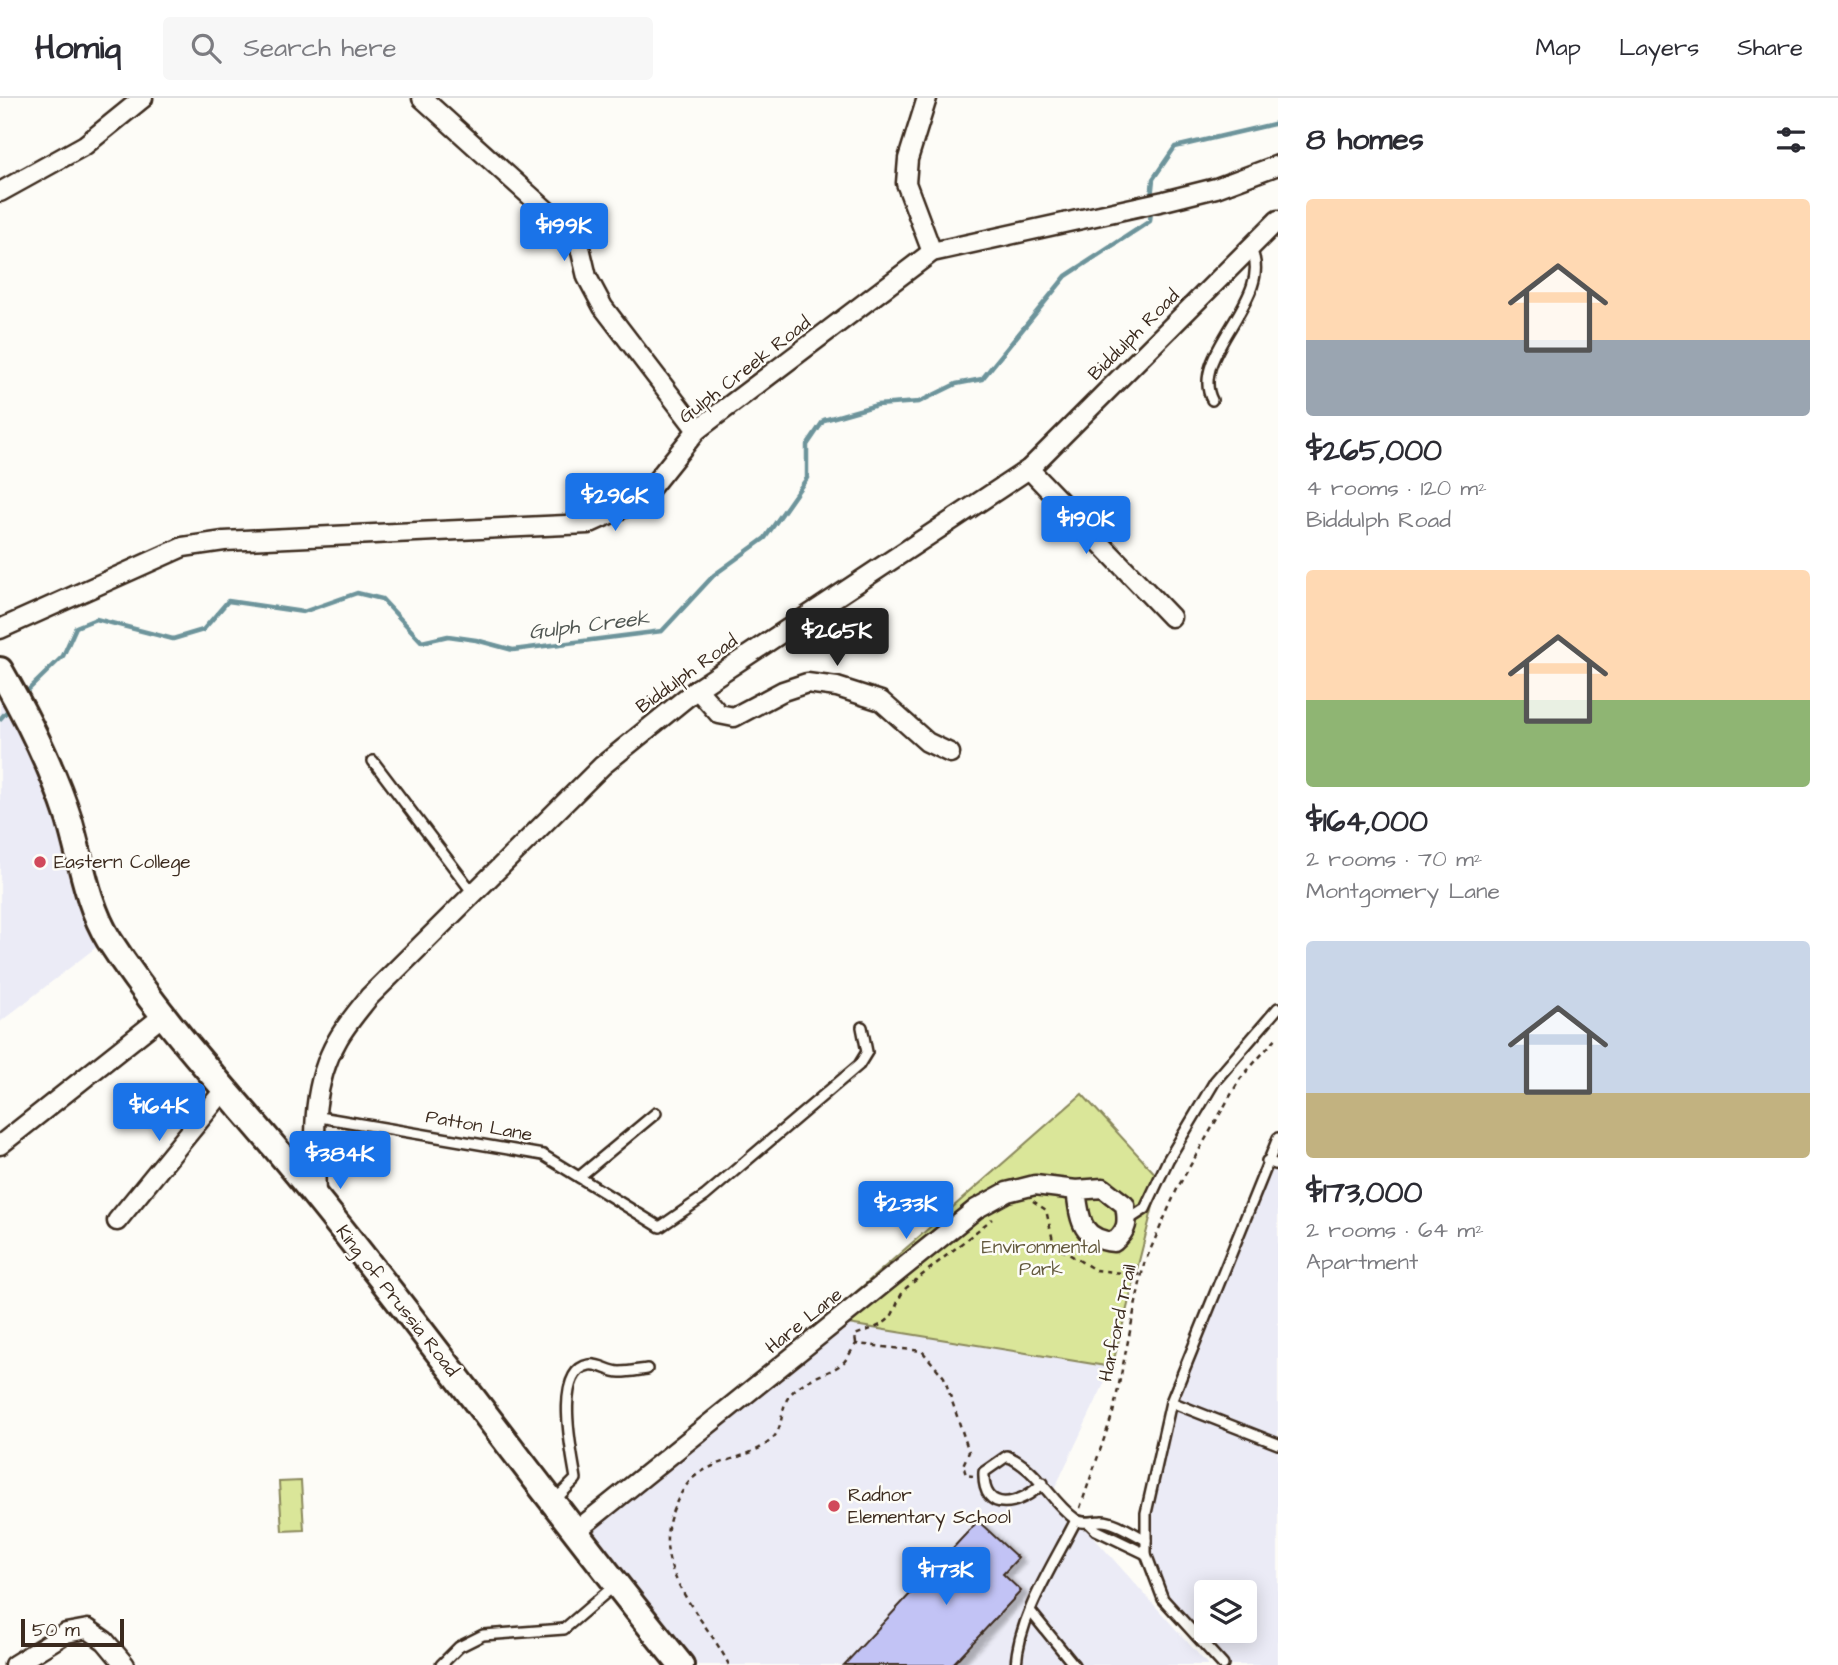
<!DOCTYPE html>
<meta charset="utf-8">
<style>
:root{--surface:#fff;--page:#f7f7f7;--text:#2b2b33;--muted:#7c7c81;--line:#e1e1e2;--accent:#1a73e8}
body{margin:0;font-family:"Architects Daughter",sans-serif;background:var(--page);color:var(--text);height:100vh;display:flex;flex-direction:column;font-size:26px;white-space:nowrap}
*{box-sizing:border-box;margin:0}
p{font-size:23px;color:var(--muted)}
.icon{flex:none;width:38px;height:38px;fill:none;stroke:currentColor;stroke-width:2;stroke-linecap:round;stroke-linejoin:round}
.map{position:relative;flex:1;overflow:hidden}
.details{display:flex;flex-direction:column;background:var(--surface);width:560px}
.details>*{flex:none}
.controls{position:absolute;left:1194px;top:1482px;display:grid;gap:14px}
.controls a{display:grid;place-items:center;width:63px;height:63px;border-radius:7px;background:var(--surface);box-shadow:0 4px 18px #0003;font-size:35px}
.scale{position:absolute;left:21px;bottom:18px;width:103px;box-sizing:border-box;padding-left:7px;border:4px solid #3b2a1e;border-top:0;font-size:19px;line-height:24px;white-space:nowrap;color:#3b2a1e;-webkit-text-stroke:5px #fdfcf7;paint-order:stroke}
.price{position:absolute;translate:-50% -60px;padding:0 16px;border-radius:7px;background:var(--accent);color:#fff;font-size:23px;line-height:46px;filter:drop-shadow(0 2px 4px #0008)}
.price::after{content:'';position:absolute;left:50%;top:42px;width:21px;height:16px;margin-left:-10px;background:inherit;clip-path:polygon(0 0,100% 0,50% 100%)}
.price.current{background:#222;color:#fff}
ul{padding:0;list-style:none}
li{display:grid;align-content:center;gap:14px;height:371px;padding:0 28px}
li span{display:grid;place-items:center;height:217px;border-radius:7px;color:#555}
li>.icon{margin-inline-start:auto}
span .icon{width:126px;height:126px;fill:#fffc;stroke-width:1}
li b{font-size:30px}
h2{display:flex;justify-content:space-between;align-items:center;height:84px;padding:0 28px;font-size:30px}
header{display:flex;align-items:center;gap:42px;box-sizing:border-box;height:98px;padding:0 35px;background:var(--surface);border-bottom:2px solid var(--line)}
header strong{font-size:33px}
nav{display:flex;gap:38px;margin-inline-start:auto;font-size:24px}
.search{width:490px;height:63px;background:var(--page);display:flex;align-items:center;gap:18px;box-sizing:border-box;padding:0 24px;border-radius:7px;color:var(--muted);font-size:26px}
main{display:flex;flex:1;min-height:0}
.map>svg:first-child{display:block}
.built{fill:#ebebf6;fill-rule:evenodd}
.green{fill:#dae699;stroke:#8a885c;stroke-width:2}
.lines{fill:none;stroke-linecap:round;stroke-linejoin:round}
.stream{stroke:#6d949b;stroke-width:4.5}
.building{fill:#c2c3f5;stroke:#3b2a1e;stroke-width:2;filter:url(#shadow)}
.lane-casing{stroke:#3b2a1e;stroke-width:14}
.street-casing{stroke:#3b2a1e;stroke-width:23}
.secondary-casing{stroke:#3b2a1e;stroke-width:30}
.path{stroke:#3b2a1e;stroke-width:2.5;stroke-dasharray:5 5;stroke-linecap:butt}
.lane{stroke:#fdfcf7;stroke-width:9}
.street{stroke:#fdfcf7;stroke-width:18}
.secondary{stroke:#fdfcf7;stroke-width:24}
.poi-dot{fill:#d1495b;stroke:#fdfcf7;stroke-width:2.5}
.labels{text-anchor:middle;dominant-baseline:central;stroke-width:5;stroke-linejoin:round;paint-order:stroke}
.street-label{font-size:19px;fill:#3b2a1e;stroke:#fdfcf7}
.poi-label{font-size:19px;fill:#3b2a1e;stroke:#fdfcf7;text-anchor:start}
.park-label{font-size:19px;fill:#63593d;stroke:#fdfcf7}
.water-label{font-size:21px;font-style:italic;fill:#505652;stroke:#fdfcf7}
</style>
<header>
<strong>Homiq</strong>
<div class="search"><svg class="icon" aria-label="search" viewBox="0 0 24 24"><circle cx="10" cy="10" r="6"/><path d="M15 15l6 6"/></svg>Search here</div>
<nav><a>Map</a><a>Layers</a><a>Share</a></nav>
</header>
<main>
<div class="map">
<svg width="1278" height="1567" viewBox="0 0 1278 1567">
<defs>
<filter id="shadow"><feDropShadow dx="7" dy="4" stdDeviation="2" flood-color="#0004"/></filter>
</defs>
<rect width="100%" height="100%" fill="#fdfcf7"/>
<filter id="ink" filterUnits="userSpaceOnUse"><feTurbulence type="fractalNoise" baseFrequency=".0143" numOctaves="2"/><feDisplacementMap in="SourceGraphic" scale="14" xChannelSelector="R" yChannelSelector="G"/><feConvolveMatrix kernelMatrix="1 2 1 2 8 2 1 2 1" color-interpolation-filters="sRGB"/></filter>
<g filter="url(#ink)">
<g class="built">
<polygon points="0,572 108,840 0,924"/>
<path d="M1278 1040V1567H1223L1163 1501 1146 1456V1415L1171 1304ZM1206 1494H1244V1533H1206Z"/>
<polygon points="824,1222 1112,1269 1053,1394 1208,1567 681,1567 576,1433"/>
</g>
<g class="green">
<polygon points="1082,996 1160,1081 1112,1269 824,1222"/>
<polygon points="301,1383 304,1432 282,1433 279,1384"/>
</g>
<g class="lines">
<g class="stream">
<polyline points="1151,100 1153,81 1175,49 1278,25"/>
<polyline points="22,598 63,558 76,529 96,521 173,541 203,532 228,503 303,514 357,495 382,501 422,544 448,538 476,542 513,552 662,533 714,477 765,440 807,380 807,347 824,322 877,307 919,304 956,286 982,281 1066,178 1150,123 1151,112"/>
<polyline points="0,621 11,609"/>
</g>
</g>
<polygon class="building" points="978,1423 1018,1460 1003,1476 1021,1493 952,1567 844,1567"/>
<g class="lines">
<defs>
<g id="lane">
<path d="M1212 302C1188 256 1278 197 1250 150"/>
<polyline points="373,663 473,795"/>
<polyline points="314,1018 543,1057 660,1129 705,1098 859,967 867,954 862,929"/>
<polyline points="1267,1063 1278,1067"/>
<polyline points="579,1079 656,1015"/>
<polyline points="1128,1122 1145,1111 1168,1062 1215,983 1278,910"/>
<polyline points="1171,1304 1278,1346"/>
<path d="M1043 1385C1021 1407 982 1418 984 1374L1007 1358C1038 1371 1049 1402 1075 1421 1083 1427 1092 1423 1101 1423 1114 1422 1134 1436 1146 1442"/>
<path d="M554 1403 576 1381C572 1355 553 1273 589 1267 599 1265 609 1274 620 1274 629 1274 639 1272 647 1271"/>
<polyline points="1089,1425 1096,1432 1146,1456"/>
<polyline points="1031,1514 1074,1567"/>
<polyline points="441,1567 459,1549 483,1537 564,1531 614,1488"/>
<path d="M1016 1567C1019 1517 1054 1466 1076 1422"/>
<polyline points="1223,1567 1163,1501 1146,1456 1146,1415 1171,1304 1278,1040"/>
</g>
<g id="street">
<polyline points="422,0 578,141 587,179 603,209 697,332"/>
<polyline points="927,0 908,61 906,85 932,154"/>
<polyline points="0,94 85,47 143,0"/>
<polyline points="1029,371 1171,519"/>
<polyline points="0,531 183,449 224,443 588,426 641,402 697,332 932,154 1164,103 1216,90 1278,67"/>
<polyline points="697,591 719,616 734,619 783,593 807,585 837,589 881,603 927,644 950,655"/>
<polyline points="0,1047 164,917"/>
<path d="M316 1099C315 1045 309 992 337 943 345 928 358 913 369 899L602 668 697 591 1029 371 1278 122"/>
<polyline points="117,1123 225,991"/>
<path d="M576 1433 976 1111 1007 1094 1035 1087 1076 1092 1103 1090 1125 1107C1128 1124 1128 1132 1114 1144 1080 1141 1080 1121 1076 1092"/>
<polyline points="14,1567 66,1535 88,1531 105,1543 125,1567"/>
</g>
<path id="secondary" d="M0 572C27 619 52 668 69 721 81 761 87 807 109 842 169 935 248 1014 316 1099 441 1253 556 1414 681 1567"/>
</defs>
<use href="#lane" class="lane-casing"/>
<use href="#street" class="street-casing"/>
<use href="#secondary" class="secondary-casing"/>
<g class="path">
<polyline points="1033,1103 1046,1112 1054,1147 1095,1172 1142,1177"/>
<path d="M856 1245 855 1237C867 1232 887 1228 893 1215 898 1205 899 1198 906 1190L992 1121"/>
<polyline points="1080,1410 1113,1315 1144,1166 1178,1089 1240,981 1278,938"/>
<path d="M729 1567C704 1516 647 1472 674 1410 679 1398 687 1383 698 1376 722 1360 755 1359 773 1340 784 1329 780 1308 790 1297 804 1279 830 1277 844 1264 848 1259 852 1252 856 1246L922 1253 944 1279 969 1354 963 1367 966 1377 973 1378"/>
</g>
<use href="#lane" class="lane"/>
<use href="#street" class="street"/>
<use href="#secondary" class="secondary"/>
</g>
</g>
<g class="poi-dot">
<circle cx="40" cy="764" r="7"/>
<circle cx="834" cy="1408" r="7"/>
</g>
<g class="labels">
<g class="street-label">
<text transform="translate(1134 237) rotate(-45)">Biddulph Road</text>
<text transform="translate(745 272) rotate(-38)">Gulph Creek Road</text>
<text transform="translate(687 576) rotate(-36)">Biddulph Road</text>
<text transform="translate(479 1028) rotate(10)">Patton Lane</text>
<text transform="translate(397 1203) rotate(52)">King of Prussia Road</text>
<text transform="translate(804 1223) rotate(-39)">Hare Lane</text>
<text transform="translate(1118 1225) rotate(-78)">Harford Trail</text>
</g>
<g class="poi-label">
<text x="54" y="764">Eastern College</text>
<text x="848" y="1397">Radnor<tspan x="848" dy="22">Elementary School</tspan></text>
</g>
<g class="park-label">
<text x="1041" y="1149">Environmental<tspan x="1041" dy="22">Park</tspan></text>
</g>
<g class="water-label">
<text transform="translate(589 527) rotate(-7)">Gulph Creek</text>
</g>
</g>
</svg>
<div class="controls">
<a><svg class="icon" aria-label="layers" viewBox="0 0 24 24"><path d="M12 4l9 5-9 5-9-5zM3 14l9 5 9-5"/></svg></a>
</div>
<div class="scale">50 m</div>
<b class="price" style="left:564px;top:165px">$199K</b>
<b class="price" style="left:615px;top:435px">$296K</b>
<b class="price" style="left:1086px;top:458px">$190K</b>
<b class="price current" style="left:837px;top:570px">$265K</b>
<b class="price" style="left:159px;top:1045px">$164K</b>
<b class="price" style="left:340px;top:1093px">$384K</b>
<b class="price" style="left:906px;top:1143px">$233K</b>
<b class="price" style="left:946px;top:1509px">$173K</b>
</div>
<section class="details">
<h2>8 homes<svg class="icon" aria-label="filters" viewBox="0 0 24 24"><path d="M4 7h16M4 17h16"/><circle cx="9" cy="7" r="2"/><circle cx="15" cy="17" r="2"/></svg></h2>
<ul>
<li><span style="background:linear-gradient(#ffd9b3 65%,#9aa5b1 0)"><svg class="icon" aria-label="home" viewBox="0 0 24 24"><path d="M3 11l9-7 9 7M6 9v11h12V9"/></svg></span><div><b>$265,000</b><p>4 rooms · 120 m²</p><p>Biddulph Road</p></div></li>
<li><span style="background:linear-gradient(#ffd9b3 60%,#8fb573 0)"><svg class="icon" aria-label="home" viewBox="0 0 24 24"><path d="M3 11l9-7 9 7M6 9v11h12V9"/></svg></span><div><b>$164,000</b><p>2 rooms · 70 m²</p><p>Montgomery Lane</p></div></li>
<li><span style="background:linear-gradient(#c9d6e8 70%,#c2b280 0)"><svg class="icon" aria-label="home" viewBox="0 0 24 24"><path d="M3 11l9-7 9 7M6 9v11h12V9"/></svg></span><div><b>$173,000</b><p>2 rooms · 64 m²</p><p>Apartment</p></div></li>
</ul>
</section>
</main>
